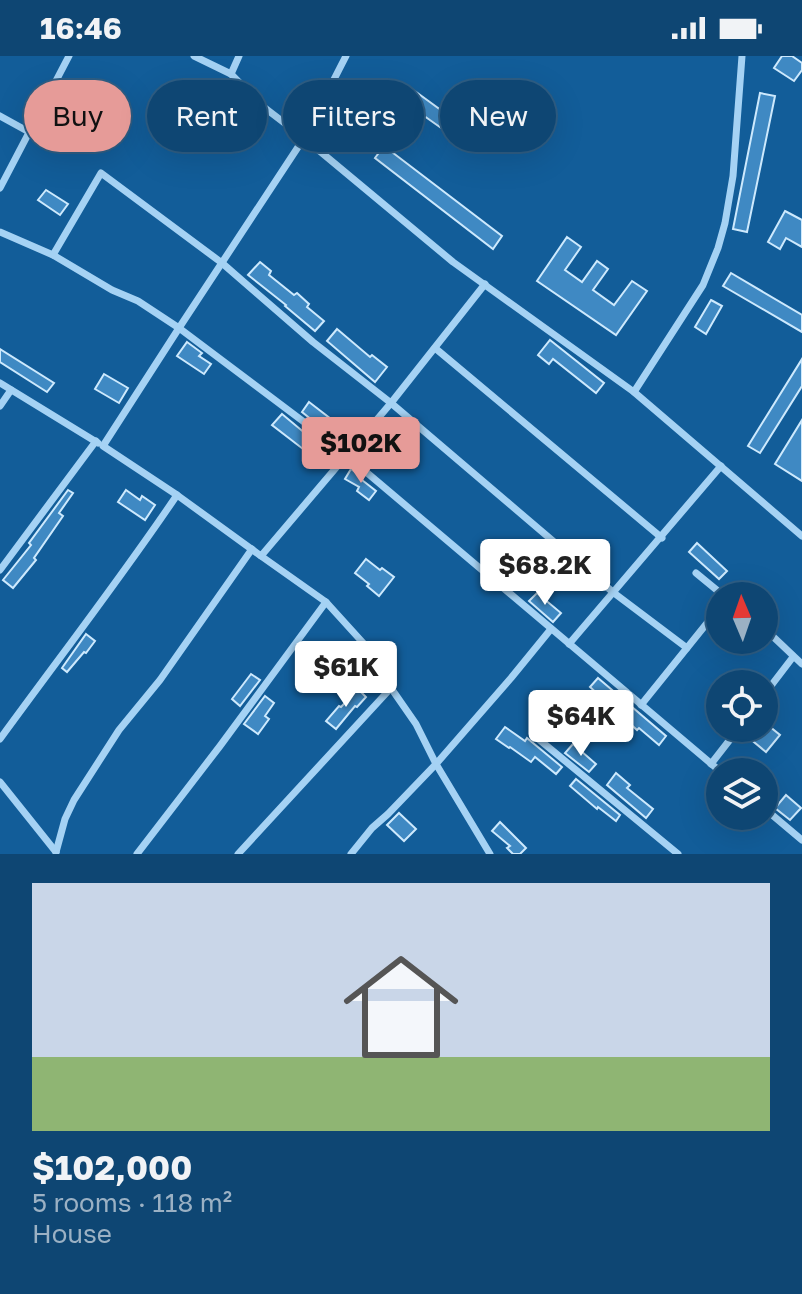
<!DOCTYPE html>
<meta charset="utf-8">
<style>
:root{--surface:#0e4673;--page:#1c507b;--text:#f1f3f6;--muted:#9bb1c4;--line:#2e5e85;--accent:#e69b98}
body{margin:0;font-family:"Golos Text",sans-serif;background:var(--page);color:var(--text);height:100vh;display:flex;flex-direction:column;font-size:30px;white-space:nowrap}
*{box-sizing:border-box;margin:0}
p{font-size:26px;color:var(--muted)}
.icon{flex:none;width:44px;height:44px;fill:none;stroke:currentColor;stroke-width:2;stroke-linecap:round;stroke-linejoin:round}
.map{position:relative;height:798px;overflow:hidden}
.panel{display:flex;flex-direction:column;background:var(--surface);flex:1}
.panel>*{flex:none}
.hud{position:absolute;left:24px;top:24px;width:754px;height:72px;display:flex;gap:16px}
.needle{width:52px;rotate:358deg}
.tools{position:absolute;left:706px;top:526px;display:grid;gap:16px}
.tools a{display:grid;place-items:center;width:72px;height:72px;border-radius:50%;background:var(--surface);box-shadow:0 8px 32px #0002,0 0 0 2px var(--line);font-size:40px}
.price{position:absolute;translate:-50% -68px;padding:0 18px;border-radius:8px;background:#fff;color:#222;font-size:26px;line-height:52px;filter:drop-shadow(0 2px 4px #0008)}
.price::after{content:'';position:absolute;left:50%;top:48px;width:24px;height:18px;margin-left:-12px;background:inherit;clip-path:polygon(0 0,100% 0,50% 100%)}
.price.current{background:var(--accent);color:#111}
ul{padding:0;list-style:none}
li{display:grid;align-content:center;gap:16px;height:424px;padding:0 32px}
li+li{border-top:2px solid var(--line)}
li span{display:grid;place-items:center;height:248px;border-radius:0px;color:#555}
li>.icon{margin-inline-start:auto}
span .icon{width:144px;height:144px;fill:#fffc;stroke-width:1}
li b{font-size:34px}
.chip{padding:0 28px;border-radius:36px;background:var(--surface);box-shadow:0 8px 32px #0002,0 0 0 2px var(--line);font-size:28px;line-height:72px}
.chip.current{background:var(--accent);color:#111}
.status{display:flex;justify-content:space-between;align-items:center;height:56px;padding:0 40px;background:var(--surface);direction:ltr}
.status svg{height:22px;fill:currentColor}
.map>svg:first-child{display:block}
.building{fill:#3f89c3;stroke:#cde9fd;stroke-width:2}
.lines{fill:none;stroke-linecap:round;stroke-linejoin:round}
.minor{stroke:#a5d2f4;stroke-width:7}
</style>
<div class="status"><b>16:46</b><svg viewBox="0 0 49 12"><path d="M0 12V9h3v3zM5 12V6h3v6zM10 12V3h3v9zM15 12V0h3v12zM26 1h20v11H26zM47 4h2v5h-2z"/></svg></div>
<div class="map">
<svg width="802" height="798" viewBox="0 0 802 798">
<rect width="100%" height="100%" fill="#125d99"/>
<g class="building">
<polygon points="782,0 792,0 802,7 802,14 794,25 774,12"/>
<polygon points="382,28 394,37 364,77 352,69"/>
<polygon points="412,33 453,63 444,74 403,45"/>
<polygon points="760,37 775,40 747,176 733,173"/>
<polygon points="73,41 84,46 68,75 57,70"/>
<polygon points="384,90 502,180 493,193 375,102"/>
<polygon points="46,134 68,148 60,159 38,144"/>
<polygon points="785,155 802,164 802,191 786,182 780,193 768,186"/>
<polygon points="567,181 581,191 565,214 582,226 597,205 608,213 593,234 614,249 632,225 647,235 616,279 537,225"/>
<polygon points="260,206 271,215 269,219 294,239 297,237 309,248 307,251 324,265 315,275 285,250 286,249 248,219"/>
<polygon points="731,217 802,259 802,276 723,230"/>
<polygon points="711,244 722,250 706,278 695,271"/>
<polygon points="337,273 370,301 372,299 387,311 375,326 327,285"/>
<polygon points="550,284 604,327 596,337 553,303 549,308 538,299"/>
<polygon points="187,286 202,297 199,300 211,308 204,318 177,300"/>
<polygon points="0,293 54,327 47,336 0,306"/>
<polygon points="802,303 802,330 760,397 748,390"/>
<polygon points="104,318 128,332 119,347 95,333"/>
<polygon points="309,346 340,370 332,380 302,356"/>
<polygon points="282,358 312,383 303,393 272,369"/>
<polygon points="802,364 802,425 775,408"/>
<polygon points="351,413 363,422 362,424 376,435 369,444 357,435 359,431 345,423"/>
<polygon points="68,434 73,437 59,457 63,460 34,502 36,504 13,532 3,524 31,489 29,487"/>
<polygon points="126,434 140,444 142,440 155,449 145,464 118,446"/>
<polygon points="697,487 727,515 719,523 689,496"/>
<polygon points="366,503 380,514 382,512 394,521 379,540 367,530 369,528 355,517"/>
<polygon points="537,537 561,557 553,566 529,545"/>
<polygon points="86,578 95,585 86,597 84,596 67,616 62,612"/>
<polygon points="251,618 260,624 240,650 232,643"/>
<polygon points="598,622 666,680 659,689 639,672 637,674 590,631"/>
<polygon points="358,633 366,641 357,651 355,650 336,673 326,665 339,650 341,651"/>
<polygon points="265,640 274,647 265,660 269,663 258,678 244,668"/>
<polygon points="764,666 780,679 766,696 743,677 746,672 764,672"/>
<polygon points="505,671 525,685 527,682 562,711 556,718 535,701 531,706 510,691 509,692 496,683"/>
<polygon points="573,688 596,708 589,716 565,697"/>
<polygon points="616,717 630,729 627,732 653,753 646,762 607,729"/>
<polygon points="576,723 620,759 616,765 598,751 597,753 570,730"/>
<polygon points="786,739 801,752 790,764 775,752"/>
<polygon points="399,757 416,773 404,785 387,769"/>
<polygon points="500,766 526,792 520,798 513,798 507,792 510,790 492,775"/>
</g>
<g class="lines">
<g class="minor">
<polyline points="194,0 231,18 261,49 304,82 453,206 634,336 802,480"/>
<polyline points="346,0 304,82 179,272 103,390 177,439 261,500 391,347 485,228"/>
<polyline points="231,18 239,0"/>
<polyline points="0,60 29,76"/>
<polyline points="0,132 69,0"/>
<polyline points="0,176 53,199 112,234 138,245 179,272 304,366 344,401"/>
<polyline points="53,199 101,117 222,207 313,286 391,347 614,537 687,592"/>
<polyline points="435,292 662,482"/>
<polyline points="0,327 98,387"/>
<polyline points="634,336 703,229 718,192 725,167 733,120 742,0"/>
<polyline points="0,350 11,334"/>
<polyline points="346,399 721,716"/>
<polyline points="261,500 326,546 365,589 391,632 416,668 436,708 490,798"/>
<polyline points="0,514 96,385"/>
<polyline points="696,517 724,540"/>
<polyline points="764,572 802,608"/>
<polyline points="569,588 721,410"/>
<polyline points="764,639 793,601"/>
<polyline points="641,649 720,551"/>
<polyline points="536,681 678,798"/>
<path d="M0 683C59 602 121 522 177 439"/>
<polyline points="711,708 739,672"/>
<polyline points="0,726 56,796"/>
<polyline points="764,752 802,784"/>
<polyline points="56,796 65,763 74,744 119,674 160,624 252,493"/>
<polyline points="137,798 220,690 326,546"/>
<polyline points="238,798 391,632"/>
<polyline points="351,798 372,772 388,758 436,708 511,622 551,573"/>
</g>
</g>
</svg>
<div class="tools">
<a><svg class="needle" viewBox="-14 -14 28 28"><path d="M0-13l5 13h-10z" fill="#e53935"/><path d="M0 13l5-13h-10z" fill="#9bb1c4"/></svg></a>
<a><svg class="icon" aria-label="locate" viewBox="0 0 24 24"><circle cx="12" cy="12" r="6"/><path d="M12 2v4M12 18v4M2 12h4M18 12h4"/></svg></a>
<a><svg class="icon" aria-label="layers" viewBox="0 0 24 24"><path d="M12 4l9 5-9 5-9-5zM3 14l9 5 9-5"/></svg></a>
</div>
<b class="price current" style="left:361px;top:429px">$102K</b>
<b class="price" style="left:545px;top:551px">$68.2K</b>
<b class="price" style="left:346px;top:653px">$61K</b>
<b class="price" style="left:581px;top:702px">$64K</b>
<div class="hud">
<a class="chip current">Buy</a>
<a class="chip">Rent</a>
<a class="chip">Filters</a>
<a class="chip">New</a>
</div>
</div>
<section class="panel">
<ul>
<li><span style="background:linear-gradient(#c9d6e8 70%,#8fb573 0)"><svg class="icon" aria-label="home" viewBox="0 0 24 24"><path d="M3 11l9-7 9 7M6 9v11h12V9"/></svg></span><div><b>$102,000</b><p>5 rooms · 118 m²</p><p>House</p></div></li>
</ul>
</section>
